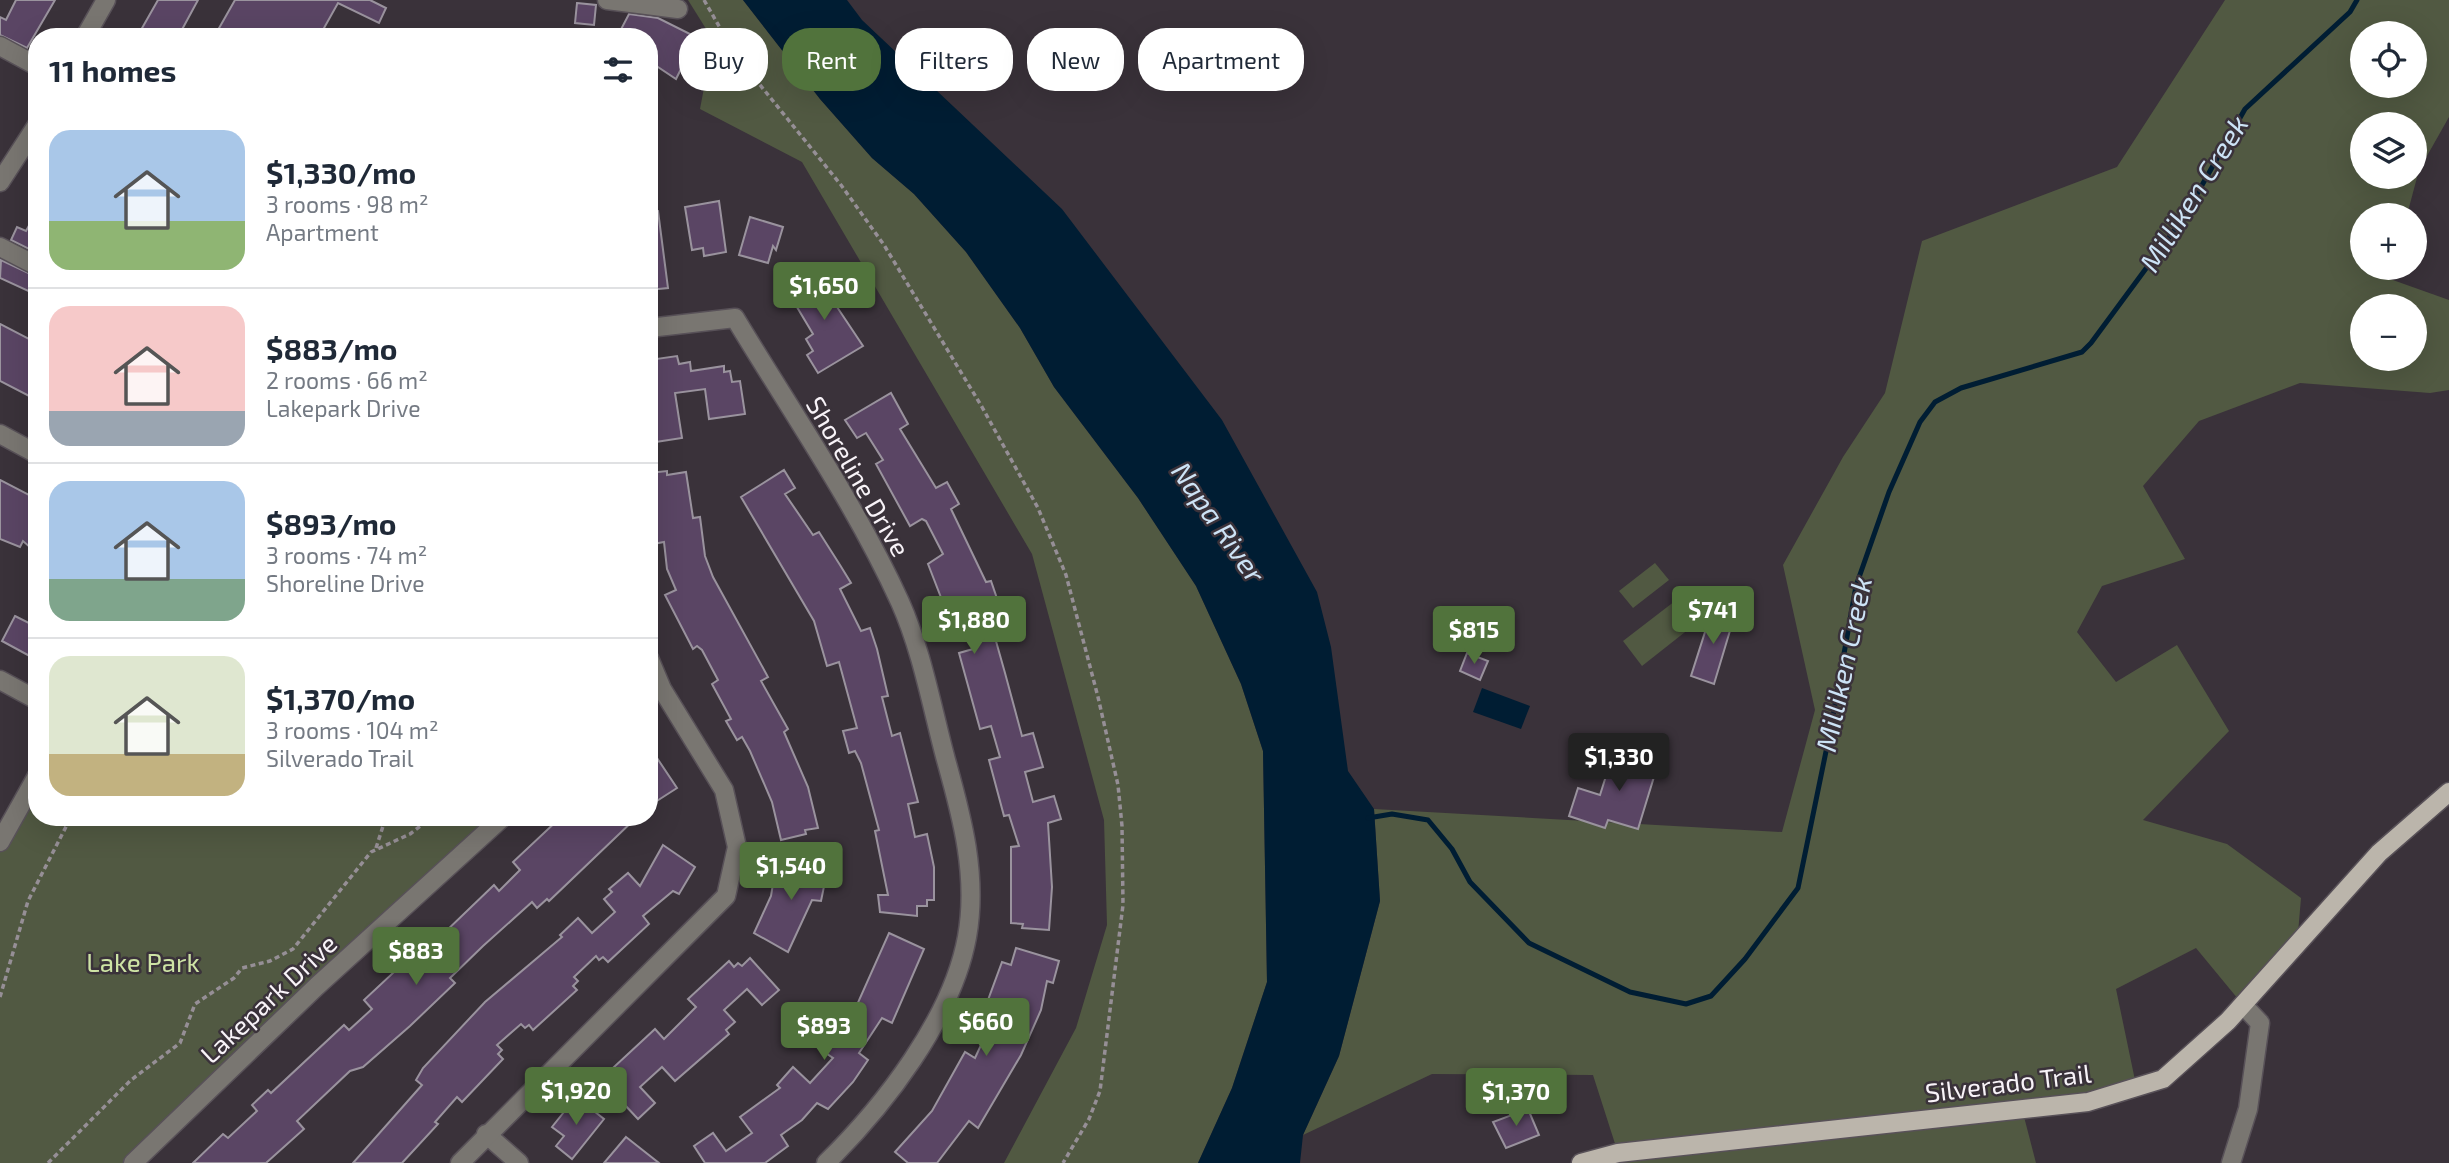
<!DOCTYPE html>
<meta charset="utf-8">
<style>
:root{--surface:#fff;--page:#f2f2f3;--text:#1f2937;--muted:#747a83;--line:#e0e1e3;--accent:#51733c}
body{margin:0;font-family:"Exo 2",sans-serif;background:var(--page);color:var(--text);height:100vh;display:flex;flex-direction:column;font-size:26px;white-space:nowrap}
*{box-sizing:border-box;margin:0}
p{font-size:23px;color:var(--muted)}
.icon{flex:none;width:38px;height:38px;fill:none;stroke:currentColor;stroke-width:2;stroke-linecap:round;stroke-linejoin:round}
.map{position:relative;flex:1;overflow:hidden}
.panel{position:absolute;left:28px;top:28px;width:630px;height:798px;display:flex;flex-direction:column;background:var(--surface);border-radius:28px;box-shadow:0 7px 28px #0002}
.panel>*{flex:none}
.hud{position:absolute;left:679px;top:28px;width:665px;height:63px;display:flex;gap:14px}
.fabs{position:absolute;left:2350px;top:21px;display:grid;gap:14px}
.fabs a{display:grid;place-items:center;width:77px;height:77px;border-radius:50%;background:var(--surface);box-shadow:0 7px 28px #0002;font-size:35px}
.price{position:absolute;translate:-50% -60px;padding:0 16px;border-radius:7px;background:var(--accent);color:#fff;font-size:23px;line-height:46px;filter:drop-shadow(0 2px 4px #0008)}
.price::after{content:'';position:absolute;left:50%;top:42px;width:21px;height:16px;margin-left:-10px;background:inherit;clip-path:polygon(0 0,100% 0,50% 100%)}
.price.current{background:#222;color:#fff}
ul{padding:0;list-style:none}
li{display:flex;align-items:center;gap:21px;height:175px;padding:0 21px}
li+li{border-top:2px solid var(--line)}
li span{display:grid;place-items:center;flex:none;width:196px;height:140px;border-radius:21px;color:#555}
li>.icon{margin-inline-start:auto}
span .icon{width:84px;height:84px;fill:#fffc;stroke-width:1}
li b{font-size:30px}
h2{display:flex;justify-content:space-between;align-items:center;height:84px;padding:0 21px;font-size:30px}
.pill{padding:0 24px;border-radius:28px;background:var(--surface);box-shadow:0 7px 28px #0002;font-size:24px;line-height:63px}
.pill.current{background:var(--accent);color:#fff}
.map>svg:first-child{display:block}
.green{fill:#515942;fill-rule:evenodd}
.water{fill:#001d33}
.lines{fill:none;stroke-linecap:round;stroke-linejoin:round}
.stream{stroke:#001d33;stroke-width:5}
.building{fill:#5a4564;stroke:#9a939e;stroke-width:2}
.minor-casing{stroke:#585158;stroke-width:21}
.major-casing{stroke:#585158;stroke-width:21}
.path{stroke:#968f96;stroke-width:3.5;stroke-dasharray:5 3.5;stroke-linecap:butt}
.minor{stroke:#797671;stroke-width:18}
.major{stroke:#bbb5ab;stroke-width:18}
.labels{text-anchor:middle;dominant-baseline:central;stroke-width:5;stroke-linejoin:round;paint-order:stroke}
.street-label{font-size:26px;fill:#f8f3f8;stroke:#3a323a}
.park-label{font-size:26px;fill:#cee4a5;stroke:#3a323a}
.water-label{font-size:28px;font-style:italic;fill:#cde3f6;stroke:#3a323a}
</style>
<div class="map">
<svg width="2449" height="1163" viewBox="0 0 2449 1163">
<rect width="100%" height="100%" fill="#3a323a"/>
<g class="green">
<polygon points="688,0 743,0 820,99 872,158 914,194 966,252 1020,328 1054,387 1138,498 1196,586 1241,684 1263,751 1267,982 1232,1088 1198,1163 1004,1163 1076,1028 1107,925 1104,820 1032,554 802,162 700,109 713,40"/>
<path d="M2225 0H2449V117L2419 170 2407 215H2362V268H2393L2390 279 2449 300V390L2430 393 2300 383 2199 421 2143 486 2185 559 2102 586 2077 632 2116 682 2177 645 2229 731 2143 820 2227 844 2301 898 2297 945 2243 1005 2196 948 2116 989 2136 1085 2022 1109 2036 1163H1581L1618 1153 1593 1075 1432 1074 1303 1135 1339 1056 1380 901 1374 809 1782 832 1815 710 1783 565 1843 457 1885 393 1922 241 2117 167ZM2362 33H2415V86H2362ZM2362 124H2415V177H2362ZM2362 306H2415V359H2362Z"/>
<polygon points="1655,563 1669,580 1633,608 1619,591"/>
<polygon points="1675,601 1694,625 1642,666 1623,641"/>
<polygon points="37,776 37,817 505,817 136,1163 0,1163 0,842"/>
</g>
<g class="water">
<polygon points="743,0 847,0 862,20 1062,209 1222,420 1317,592 1331,647 1348,771 1374,809 1380,901 1339,1056 1303,1135 1300,1163 1198,1163 1232,1088 1267,982 1263,751 1241,684 1196,586 1138,498 1054,387 1020,328 966,252 914,194 872,158 820,99"/>
<polygon points="1482,688 1530,706 1521,729 1473,712"/>
</g>
<g class="lines">
<polyline class="stream" points="1368,818 1392,814 1428,820 1452,849 1470,882 1529,943 1630,992 1686,1004 1711,996 1745,959 1798,888 1831,727 1856,586 1889,492 1920,422 1935,402 1961,388 2082,352 2091,343 2184,217 2245,109 2350,12 2357,0"/>
</g>
<g class="building">
<polygon points="16,0 55,0 27,48 0,35 0,17 6,20"/>
<polygon points="158,0 198,0 178,37 137,37"/>
<polygon points="235,0 370,0 386,8 379,23 338,3 319,37 214,37"/>
<polygon points="577,3 596,5 594,25 575,23"/>
<polygon points="629,14 658,18 690,34 682,56 686,59 676,79 649,61 649,37 617,37"/>
<polygon points="719,201 726,252 704,256 703,248 692,250 685,207"/>
<polygon points="37,211 37,253 11,240 17,227 26,231"/>
<polygon points="658,211 668,288 649,290 649,212"/>
<polygon points="750,217 783,227 776,250 773,246 768,263 739,255"/>
<polygon points="1,260 37,277 37,295 0,278"/>
<polygon points="820,269 837,299 833,301 863,346 818,373 807,355 813,351 806,339 813,334 788,292"/>
<polygon points="0,324 37,343 37,400 0,381"/>
<polygon points="677,356 679,364 690,362 691,371 724,366 724,372 730,371 732,382 740,381 745,414 709,419 705,389 675,393 682,438 649,443 649,360"/>
<polygon points="891,393 908,424 900,429 936,488 947,482 959,504 951,509 986,582 991,581 1003,616 990,620 1005,673 1022,736 1033,733 1043,767 1025,772 1033,802 1054,796 1061,819 1048,823 1052,887 1049,930 1022,928 1023,924 1011,923 1011,847 1019,846 1009,815 1004,816 989,760 1000,757 991,726 980,729 959,653 973,649 961,614 949,618 928,564 943,554 926,521 922,519 910,526 876,464 883,460 866,433 857,438 845,420"/>
<polygon points="784,470 795,488 785,494 813,535 819,532 840,565 851,583 840,589 861,631 870,628 877,649 888,696 882,697 892,736 900,733 918,802 908,804 915,837 927,834 934,867 934,900 927,900 927,906 917,906 917,916 880,912 878,895 888,895 875,831 879,830 861,763 855,751 849,753 843,731 857,728 839,662 827,666 814,621 741,497"/>
<polygon points="667,471 667,475 686,472 693,518 700,517 705,556 713,577 768,677 761,681 788,729 784,732 808,787 818,828 805,830 806,834 781,840 772,802 750,751 742,737 737,740 726,721 731,719 712,684 718,680 702,650 697,646 693,649 665,595 676,590 667,569 664,542 653,544 649,473"/>
<polygon points="0,480 37,499 37,538 31,548 23,541 20,547 0,539"/>
<polygon points="1713,607 1735,614 1714,684 1691,676"/>
<polygon points="15,616 37,627 37,660 2,641"/>
<polygon points="1467,653 1488,661 1480,680 1460,671"/>
<polygon points="649,746 677,788 649,806"/>
<polygon points="1641,747 1661,754 1638,829 1608,820 1605,828 1569,816 1578,788 1600,795 1612,757 1635,764"/>
<polygon points="561,817 637,817 549,901 547,899 537,908 532,902 483,946 450,978 455,983 410,1026 363,1067 350,1071 297,1121 304,1129 266,1163 193,1163 223,1134 228,1138 257,1111 252,1105 268,1090 271,1093 344,1025 349,1030 372,1009 364,1000 409,958 414,962 494,885 499,891 520,870 513,862"/>
<polygon points="663,845 695,867 679,894 673,891 643,916 649,924 608,962 603,957 599,960 596,956 574,977 578,981 573,986 577,990 533,1030 529,1025 525,1028 521,1024 497,1045 502,1050 498,1054 503,1059 462,1102 457,1097 435,1122 438,1124 402,1163 353,1163 422,1085 416,1080 423,1068 485,1002 562,937 560,935 578,918 592,933 615,912 604,899 612,892 609,889 628,873 640,886"/>
<polygon points="790,860 828,867 821,901 812,900 788,952 754,933 771,896 775,872 787,874"/>
<polygon points="889,933 924,949 892,1023 882,1018 859,1053 868,1060 853,1082 828,1109 817,1103 802,1120 781,1135 788,1146 765,1163 705,1163 694,1146 713,1133 726,1151 752,1133 740,1117 780,1088 777,1085 793,1067 810,1083 833,1058 817,1047 826,1035 815,1028 827,1011 848,1025"/>
<polygon points="1016,948 1059,961 1053,983 1047,981 1041,1010 1021,1055 978,1128 969,1121 937,1163 908,1163 895,1152 932,1111 965,1052 975,1058 995,1015 984,1011 1002,962 1011,965"/>
<polygon points="750,958 779,990 762,1005 747,989 724,1010 735,1022 726,1030 729,1034 675,1081 662,1067 640,1087 655,1103 638,1119 609,1088 618,1079 615,1076 619,1072 614,1067 655,1029 664,1039 696,1007 688,999 729,961 734,967 738,963 742,966"/>
<polygon points="576,1097 604,1119 572,1159 556,1146 564,1136 552,1127"/>
<polygon points="1528,1109 1539,1135 1506,1148 1493,1122"/>
<polygon points="626,1137 659,1163 604,1163"/>
</g>
<g class="lines">
<defs>
<g id="minor">
<polyline points="607,0 678,9"/>
<polyline points="85,37 106,0"/>
<polyline points="0,46 37,66"/>
<polyline points="0,182 37,125"/>
<polyline points="0,247 37,266"/>
<path d="M649 328 735 318C791 411 855 503 900 602 922 651 932 708 946 760 962 817 978 876 967 937 952 1019 884 1106 826 1163"/>
<polyline points="0,434 37,454"/>
<polyline points="0,680 37,700"/>
<polyline points="0,842 37,776"/>
<polyline points="486,1134 519,1163"/>
<polyline points="133,1163 317,986 503,817"/>
<polyline points="460,1163 726,896 737,847 724,790 662,689 649,658"/>
<polyline points="2231,1163 2248,1109 2260,1023 2243,1005"/>
</g>
<polyline id="major" points="1581,1163 1618,1153 2088,1102 2163,1079 2228,1021 2379,853 2449,792"/>
</defs>
<use href="#minor" class="minor-casing"/>
<use href="#major" class="major-casing"/>
<g class="path">
<polyline points="704,0 735,54 841,185 884,245 982,407 1038,508 1066,575 1098,697 1118,785 1122,826 1123,905 1100,1091 1089,1119 1063,1163"/>
<polyline points="376,848 386,817"/>
<polyline points="0,997 28,901 71,817"/>
<polyline points="48,1163 131,1080 180,1043 195,1004 234,978 242,968 270,961 293,949 371,852 410,834 432,817"/>
</g>
<use href="#minor" class="minor"/>
<use href="#major" class="major"/>
</g>
<g class="labels">
<g class="street-label">
<text transform="translate(859 476) rotate(60)">Shoreline Drive</text>
<text transform="translate(268 998) rotate(-43)">Lakepark Drive</text>
<text transform="translate(2008 1082) rotate(-7)">Silverado Trail</text>
</g>
<g class="park-label">
<text x="143" y="961">Lake Park</text>
</g>
<g class="water-label">
<text transform="translate(2193 193) rotate(-58)">Milliken Creek</text>
<text transform="translate(1219 522) rotate(55)">Napa River</text>
<text transform="translate(1843 664) rotate(-78)">Milliken Creek</text>
</g>
</g>
</svg>
<div class="fabs">
<a><svg class="icon" aria-label="locate" viewBox="0 0 24 24"><circle cx="12" cy="12" r="6"/><path d="M12 2v4M12 18v4M2 12h4M18 12h4"/></svg></a>
<a><svg class="icon" aria-label="layers" viewBox="0 0 24 24"><path d="M12 4l9 5-9 5-9-5zM3 14l9 5 9-5"/></svg></a>
<a>+</a>
<a>−</a>
</div>
<b class="price" style="left:824px;top:322px">$1,650</b>
<b class="price" style="left:1713px;top:646px">$741</b>
<b class="price" style="left:974px;top:656px">$1,880</b>
<b class="price" style="left:1474px;top:666px">$815</b>
<b class="price current" style="left:1619px;top:793px">$1,330</b>
<b class="price" style="left:791px;top:902px">$1,540</b>
<b class="price" style="left:416px;top:987px">$883</b>
<b class="price" style="left:986px;top:1058px">$660</b>
<b class="price" style="left:824px;top:1062px">$893</b>
<b class="price" style="left:576px;top:1127px">$1,920</b>
<b class="price" style="left:1516px;top:1128px">$1,370</b>
<div class="hud">
<a class="pill">Buy</a>
<a class="pill current">Rent</a>
<a class="pill">Filters</a>
<a class="pill">New</a>
<a class="pill">Apartment</a>
</div>
<section class="panel">
<h2>11 homes<svg class="icon" aria-label="filters" viewBox="0 0 24 24"><path d="M4 7h16M4 17h16"/><circle cx="9" cy="7" r="2"/><circle cx="15" cy="17" r="2"/></svg></h2>
<ul>
<li><span style="background:linear-gradient(#a9c7e8 65%,#8fb573 0)"><svg class="icon" aria-label="home" viewBox="0 0 24 24"><path d="M3 11l9-7 9 7M6 9v11h12V9"/></svg></span><div><b>$1,330/mo</b><p>3 rooms · 98 m²</p><p>Apartment</p></div></li>
<li><span style="background:linear-gradient(#f6c9c9 75%,#9aa5b1 0)"><svg class="icon" aria-label="home" viewBox="0 0 24 24"><path d="M3 11l9-7 9 7M6 9v11h12V9"/></svg></span><div><b>$883/mo</b><p>2 rooms · 66 m²</p><p>Lakepark Drive</p></div></li>
<li><span style="background:linear-gradient(#a9c7e8 70%,#7fa58c 0)"><svg class="icon" aria-label="home" viewBox="0 0 24 24"><path d="M3 11l9-7 9 7M6 9v11h12V9"/></svg></span><div><b>$893/mo</b><p>3 rooms · 74 m²</p><p>Shoreline Drive</p></div></li>
<li><span style="background:linear-gradient(#dfe7d0 70%,#c2b280 0)"><svg class="icon" aria-label="home" viewBox="0 0 24 24"><path d="M3 11l9-7 9 7M6 9v11h12V9"/></svg></span><div><b>$1,370/mo</b><p>3 rooms · 104 m²</p><p>Silverado Trail</p></div></li>
</ul>
</section>
</div>
